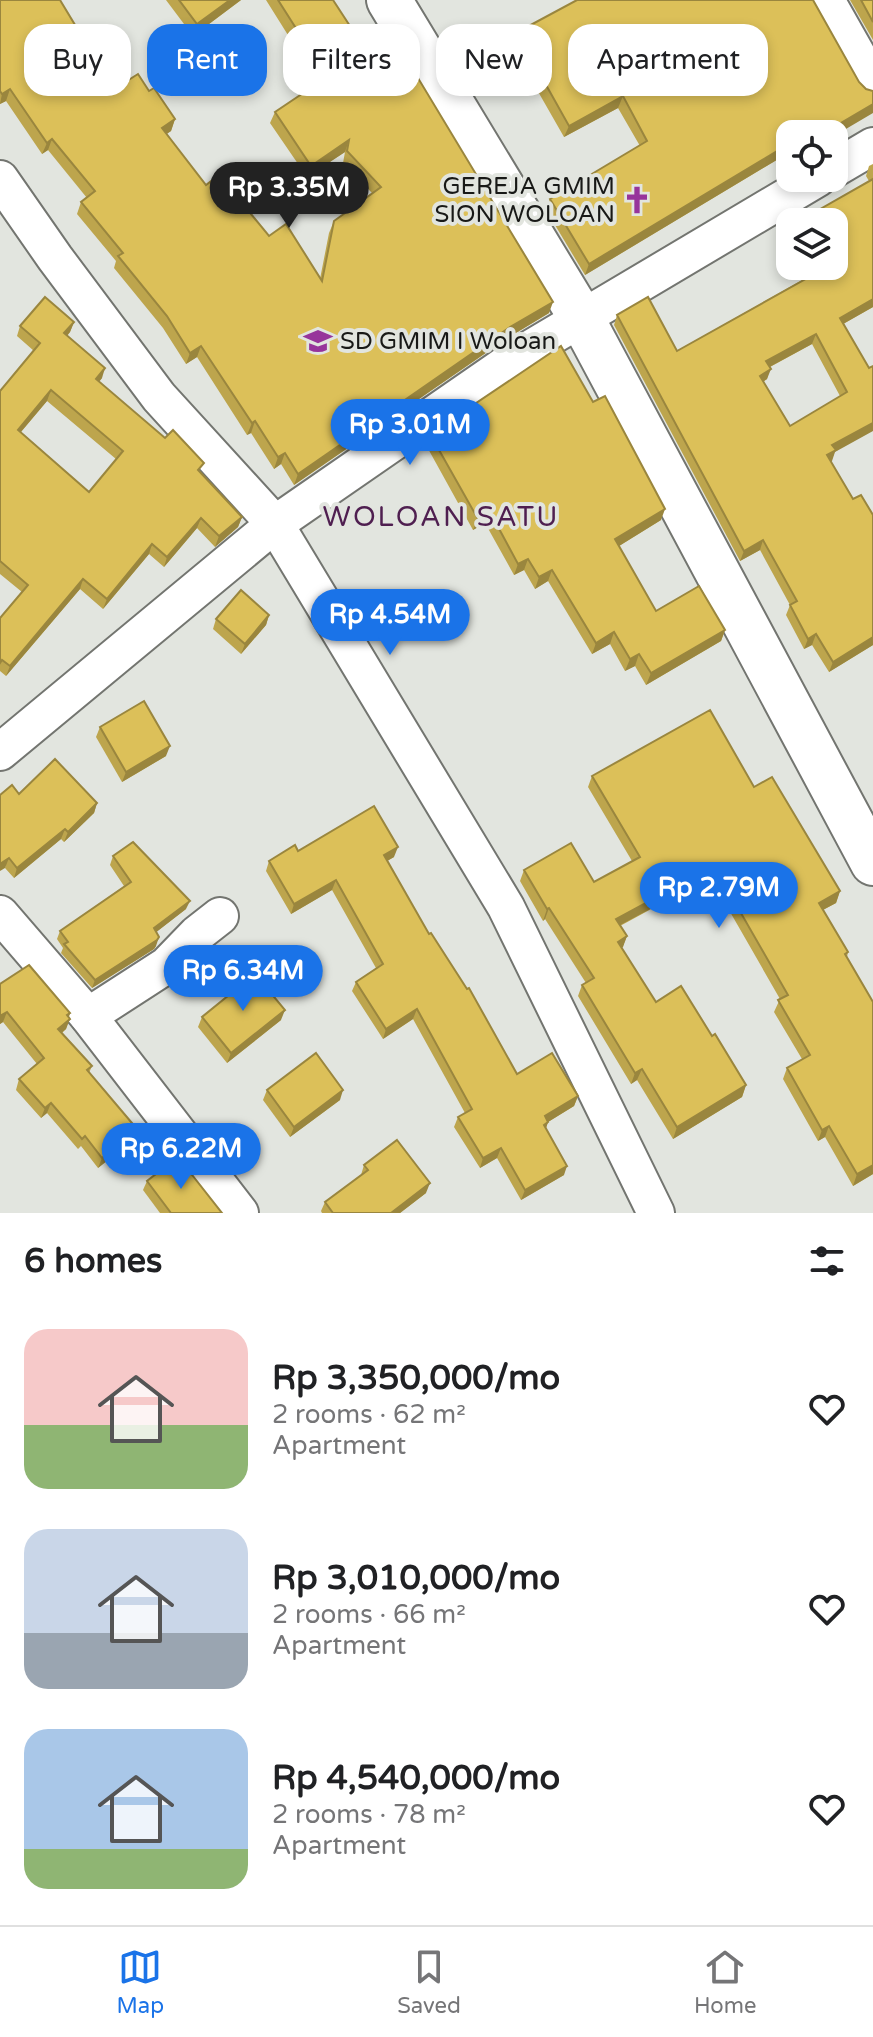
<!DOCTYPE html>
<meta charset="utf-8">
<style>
:root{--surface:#fff;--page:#f6f6f6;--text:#202124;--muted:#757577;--line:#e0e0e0;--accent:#1a73e8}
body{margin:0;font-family:"Varela Round",sans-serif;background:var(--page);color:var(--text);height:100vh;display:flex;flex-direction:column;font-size:30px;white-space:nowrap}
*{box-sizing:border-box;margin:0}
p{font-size:26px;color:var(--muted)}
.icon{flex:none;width:44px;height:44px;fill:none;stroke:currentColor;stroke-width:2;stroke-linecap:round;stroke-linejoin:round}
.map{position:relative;height:1213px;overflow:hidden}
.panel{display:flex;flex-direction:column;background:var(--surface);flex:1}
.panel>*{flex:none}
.guide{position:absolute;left:24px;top:24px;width:826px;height:72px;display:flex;gap:16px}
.fabs{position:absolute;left:776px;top:120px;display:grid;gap:16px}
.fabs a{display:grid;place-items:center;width:72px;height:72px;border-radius:16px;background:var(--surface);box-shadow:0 4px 12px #0003;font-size:40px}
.price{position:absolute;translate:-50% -68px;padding:0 18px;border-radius:28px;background:var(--accent);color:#fff;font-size:26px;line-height:52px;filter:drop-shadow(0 2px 4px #0008)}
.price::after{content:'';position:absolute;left:50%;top:48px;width:24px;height:18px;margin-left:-12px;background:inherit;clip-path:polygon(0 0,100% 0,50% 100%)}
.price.current{background:#222;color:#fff}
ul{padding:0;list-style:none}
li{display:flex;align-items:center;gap:24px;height:200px;padding:0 24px}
li span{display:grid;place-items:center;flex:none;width:224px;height:160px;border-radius:24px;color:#555}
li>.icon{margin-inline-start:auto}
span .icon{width:96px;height:96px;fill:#fffc;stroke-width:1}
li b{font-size:34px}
h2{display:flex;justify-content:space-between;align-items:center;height:96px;padding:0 24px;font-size:34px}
.pill{padding:0 28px;border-radius:24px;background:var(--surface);box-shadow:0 4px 12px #0003;font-size:28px;line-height:72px}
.pill.current{background:var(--accent);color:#fff}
.dock{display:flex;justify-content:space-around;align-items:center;height:112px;border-top:2px solid var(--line);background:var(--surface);font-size:22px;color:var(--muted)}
.dock a{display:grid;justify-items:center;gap:4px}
.dock .current{color:var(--accent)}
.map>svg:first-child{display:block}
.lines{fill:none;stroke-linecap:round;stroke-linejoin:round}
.minor-casing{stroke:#737570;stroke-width:40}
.secondary-casing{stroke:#737570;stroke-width:48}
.minor{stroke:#fff;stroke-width:36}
.secondary{stroke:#fff;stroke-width:44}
.wall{fill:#bda54d;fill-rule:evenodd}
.shaded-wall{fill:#9a863e}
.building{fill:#dcc059;stroke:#9a863e;stroke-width:2;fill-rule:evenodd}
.labels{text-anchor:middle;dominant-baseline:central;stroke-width:8;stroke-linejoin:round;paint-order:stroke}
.poi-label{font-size:24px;fill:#181917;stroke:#e2e5df;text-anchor:end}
.quarter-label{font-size:28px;letter-spacing:2px;fill:#4f1f50;stroke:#e2e5df}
</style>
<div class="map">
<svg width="873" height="1213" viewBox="0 0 873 1213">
<rect width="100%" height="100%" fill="#e2e5df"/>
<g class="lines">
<defs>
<g id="minor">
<polyline points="826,0 873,83"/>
<polyline points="834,169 873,146"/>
<polyline points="0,179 55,258 159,397 275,524 506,907 656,1213"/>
<polyline points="0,752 275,524 518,356 818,178"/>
<polyline points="0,914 88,1016 240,1213"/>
<polyline points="88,1016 167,965 197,934 220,916"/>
</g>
<polyline id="secondary" points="389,0 582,319 873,863"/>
</defs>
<use href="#minor" class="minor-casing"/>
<use href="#secondary" class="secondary-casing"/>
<use href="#minor" class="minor"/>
<use href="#secondary" class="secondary"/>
</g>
<g class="wall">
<polygon points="0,0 92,53 122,84 149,91 175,119 171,131 166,134 206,185 320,279 329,233 334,221 372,193 343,163 345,152 307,177 270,123 275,112 318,83 266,0 333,0 382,75 549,313 506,339 294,485 281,464 274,469 251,433 247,435 197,357 186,364 163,328 114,268 116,261 77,214 81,202 87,198 48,150 42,154 6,101 0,104"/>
<polygon points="166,0 241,0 193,36"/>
<polygon points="850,0 873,0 873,40"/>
<polygon points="512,35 790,134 790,162 789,162 785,155 585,275 546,210 550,199 640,146 618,108 564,137 536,88 532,90 508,46"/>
<path d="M873 164V307L843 324 869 368 831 461 873 645 829 672 812 645 804 649 786 615 790 605 760 550 740 561 614 325 617 315 677 351 827 266H834V222H806L808 216 869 181 866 176 869 166ZM812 344 840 396 790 426 763 382 767 379 770 367Z"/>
<path d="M74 322 70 332 67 336 102 378 99 382 201 473 242 517 238 527 215 547 197 528 164 567 149 554 103 609 80 589 6 676 0 671V618L22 592 0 574V391L34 351 17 336 20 326ZM47 401 116 459 89 492 21 432Z"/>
<polygon points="430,434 661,520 619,546 656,611 725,630 721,641 646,685 635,666 625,671 610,644 592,654 548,581 535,589 524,570 514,575 485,523 473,530 426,445"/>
<polygon points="269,615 266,625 241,654 213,629 216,619"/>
<polygon points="100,727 166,756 122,782 96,737"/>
<polygon points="592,776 754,787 840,891 836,903 823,910 848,952 847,957 873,1002 873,1174 853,1186 825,1137 818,1141 783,1079 787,1068 802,1059 774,1012 780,999 710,877 620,926 627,936 622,948 656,1002 712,1036 746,1085 742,1097 673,1139 637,1080 631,1084 578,996 582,985 586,983 545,919 543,921 520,881 524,870 594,882 632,861 588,787"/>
<polygon points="19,794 97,803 94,813 64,842 61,839 14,878 5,868"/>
<polygon points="298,851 394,857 387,861 429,934 517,1074 578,1096 574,1106 548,1122 546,1128 564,1175 521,1200 497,1158 480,1168 454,1127 458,1117 465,1113 413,1019 383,1039 352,991 356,982 376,968 332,890 291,914 266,871 269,861"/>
<polygon points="113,856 186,909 156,932 156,946 154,949 92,988 61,953 63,948 57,939 60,931 124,886 110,865"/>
<polygon points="0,984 70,1013 66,1029 62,1033 92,1066 89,1073 133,1140 98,1168 81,1146 78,1149 47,1113 41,1118 16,1090 19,1079 37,1064 3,1022 0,1024"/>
<polygon points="202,1017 281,1020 227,1063 198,1027"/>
<polygon points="267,1090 340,1100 290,1137 263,1100"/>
<polygon points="364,1165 426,1193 400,1213 322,1213 321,1211 325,1202 361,1175"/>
<polygon points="147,1181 222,1213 160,1213 143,1190"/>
</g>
<g class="shaded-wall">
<polygon points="230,0 241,0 193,36 197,24"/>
<polygon points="541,76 536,88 532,90 536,79"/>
<polygon points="10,89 6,101 0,104 2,94"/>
<polygon points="623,96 618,108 564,137 569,126"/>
<polygon points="873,104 873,113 834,136 834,134 822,134"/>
<polygon points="175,119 171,131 158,140 162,128"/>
<polygon points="52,139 48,150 42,154 47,143"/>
<polygon points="349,140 345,152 307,177 311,166"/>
<polygon points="789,144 785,155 585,275 589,264"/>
<polygon points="873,299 873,307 836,328 840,318"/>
<polygon points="553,302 549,313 506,339 294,485 298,474 510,327"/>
<polygon points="74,322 70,332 60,344 64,333"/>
<polygon points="816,334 812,344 762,371 766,361"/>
<polygon points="201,346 197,357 186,364 190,353"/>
<polygon points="105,368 102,378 92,390 96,379"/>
<polygon points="771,369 767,379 756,386 760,376"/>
<polygon points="51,390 47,401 14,440 18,430"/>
<polygon points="255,421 251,433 247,435 252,423"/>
<polygon points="873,423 873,431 835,452 832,461 824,466 832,445"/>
<polygon points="285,453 281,464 274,469 278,457"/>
<polygon points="665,509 661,520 611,551 615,539"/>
<polygon points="490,512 485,523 473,530 478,519"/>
<polygon points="242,517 238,527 215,547 219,536"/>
<polygon points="201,518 197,528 164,567 167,557"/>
<polygon points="763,540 760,550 740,561 744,551"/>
<polygon points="152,544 149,554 103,609 107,599"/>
<polygon points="528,559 524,570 514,575 518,564"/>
<polygon points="552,570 548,581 535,589 539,577"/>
<polygon points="83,579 80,589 6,676 10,666"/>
<polygon points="269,615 266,625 241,654 245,644"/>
<polygon points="725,630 721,641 646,685 651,673"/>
<polygon points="614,632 610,644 592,654 596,643"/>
<polygon points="816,634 812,645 804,649 808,639"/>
<polygon points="873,637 873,645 829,672 833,662"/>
<polygon points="639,654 635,666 625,671 630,659"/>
<polygon points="170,746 166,756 122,782 126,772"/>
<polygon points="97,803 94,813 64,842 68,832"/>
<polygon points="65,829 61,839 14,878 17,868"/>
<polygon points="398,847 394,857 380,865 384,855"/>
<polygon points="9,858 5,868 0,871 0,864"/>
<polygon points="714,866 710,877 611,930 616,919"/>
<polygon points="336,880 332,890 291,914 294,904"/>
<polygon points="840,891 836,903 815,914 819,903"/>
<polygon points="190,901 186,909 150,937 154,928"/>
<polygon points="549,908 545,919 543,921 547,909"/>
<polygon points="627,936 623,947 613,953 618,942"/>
<polygon points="159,937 156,946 154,949 92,988 95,980"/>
<polygon points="417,1009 413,1019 383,1039 386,1029"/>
<polygon points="285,1010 281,1020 227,1063 231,1053"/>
<polygon points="7,1012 3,1022 0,1024 0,1016"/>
<polygon points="70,1013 67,1021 70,1019 66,1029 54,1039 58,1029 67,1015"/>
<polygon points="642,1069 637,1080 631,1084 635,1073"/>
<polygon points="746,1085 742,1097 673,1139 677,1127"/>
<polygon points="343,1090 340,1100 290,1137 294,1127"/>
<polygon points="578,1096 574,1106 548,1122 545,1131 544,1125 545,1116"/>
<polygon points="51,1103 47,1113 41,1118 45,1108"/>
<polygon points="829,1126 825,1137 818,1141 822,1130"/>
<polygon points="137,1129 133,1140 98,1168 102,1158"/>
<polygon points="501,1148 497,1158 480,1168 483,1158"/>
<polygon points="873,1165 873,1174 853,1186 857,1174"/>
<polygon points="567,1166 564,1175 521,1200 525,1190"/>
<polygon points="430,1183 426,1193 400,1213 391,1213"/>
</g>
<g class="building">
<polygon points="0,0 60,0 92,53 100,48 122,84 138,74 149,91 154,88 175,119 162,128 206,185 219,175 269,236 286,224 322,281 334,221 381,187 347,151 349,140 311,166 275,112 327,77 278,0 333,0 382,75 400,56 412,68 553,302 510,327 298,474 285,453 278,457 255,421 252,423 201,346 190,353 167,316 118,256 123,253 81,202 95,191 52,139 47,143 10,89 2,94 0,91"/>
<polygon points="179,0 230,0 197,24"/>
<polygon points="577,0 813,0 859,82 866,89 873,91 873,104 822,134 790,134 790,146 789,144 589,264 550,199 647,141 623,96 569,126 541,76 536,79 512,35"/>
<polygon points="861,0 873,0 873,22"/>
<path d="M873 179V299L840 318 869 368 873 366V423L832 445 836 450 827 455 853 499 861 495 873 515V637L833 662 816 634 808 639 790 605 797 601 763 540 744 551 617 315 648 297 677 351 829 266H834V222H812L808 216ZM816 334 847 392 790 426 760 376 771 369 766 361Z"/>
<path d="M45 297 74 322 64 333 105 368 96 379 165 438 173 430 204 463 198 470 242 517 219 536 201 518 167 557 152 544 107 599 83 579 10 666 2 660 0 663V618L28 585 0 561V391L40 343 20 326ZM51 390 123 451 89 492 18 430Z"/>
<polygon points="561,346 593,402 605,396 665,509 615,539 656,611 699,586 725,630 651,673 639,654 630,659 614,632 596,643 552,570 539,577 528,559 518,564 490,512 478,519 430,434"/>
<polygon points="241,590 269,615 245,644 216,619"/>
<polygon points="144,701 170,746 126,772 100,727"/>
<polygon points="710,710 754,787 772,777 840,891 819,903 848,952 845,954 873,1002 873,1165 857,1174 829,1126 822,1130 787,1068 810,1055 778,1000 788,995 714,866 616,919 627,936 618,942 656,1002 681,986 712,1036 715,1034 746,1085 677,1127 642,1069 635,1073 582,985 594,978 549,908 547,909 524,870 571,843 594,882 640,857 592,776"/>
<polygon points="55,759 97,803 68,832 65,829 17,868 9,858 0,864 0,795 12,785 19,794"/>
<polygon points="374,806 398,847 384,855 429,934 431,933 467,989 469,988 517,1074 552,1053 578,1096 545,1116 548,1122 544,1125 567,1166 525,1190 501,1148 483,1158 458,1117 472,1109 417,1009 386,1029 356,982 383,964 336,880 294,904 269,861 295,845 298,851"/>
<polygon points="133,842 190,901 154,928 159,937 157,940 95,980 64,944 68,942 60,931 131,882 113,856"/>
<polygon points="29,965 70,1013 67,1015 70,1019 58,1029 92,1066 87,1070 137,1129 102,1158 85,1136 82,1139 51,1103 45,1108 19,1079 44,1058 7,1012 0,1016 0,984"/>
<polygon points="255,974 285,1010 231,1053 202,1017"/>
<polygon points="316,1053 343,1090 294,1127 267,1090"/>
<polygon points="397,1140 430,1183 391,1213 333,1213 325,1202 368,1170 364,1165"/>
<polygon points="178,1157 222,1213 171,1213 147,1181"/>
</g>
<defs>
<symbol id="church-bare" viewBox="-9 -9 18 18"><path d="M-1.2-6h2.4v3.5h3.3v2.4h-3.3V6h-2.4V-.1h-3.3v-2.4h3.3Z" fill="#97349b" stroke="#e2e5df" stroke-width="2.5" paint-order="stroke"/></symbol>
<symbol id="school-bare" viewBox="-9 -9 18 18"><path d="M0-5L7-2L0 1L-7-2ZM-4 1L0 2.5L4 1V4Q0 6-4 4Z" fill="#97349b" stroke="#e2e5df" stroke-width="2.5" paint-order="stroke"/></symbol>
</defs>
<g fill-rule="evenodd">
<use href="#church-bare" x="617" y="180" width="40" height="40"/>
<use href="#school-bare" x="298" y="321" width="40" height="40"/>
</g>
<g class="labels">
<g class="poi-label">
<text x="615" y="186">GEREJA GMIM<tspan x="615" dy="28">SION WOLOAN</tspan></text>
<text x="340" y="341" text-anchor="start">SD GMIM I Woloan</text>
</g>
<g class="quarter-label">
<text x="441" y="517">WOLOAN SATU</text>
</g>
</g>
</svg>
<div class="fabs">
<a><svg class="icon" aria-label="locate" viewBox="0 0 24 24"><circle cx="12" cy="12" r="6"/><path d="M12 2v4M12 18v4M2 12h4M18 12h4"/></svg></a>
<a><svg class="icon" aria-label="layers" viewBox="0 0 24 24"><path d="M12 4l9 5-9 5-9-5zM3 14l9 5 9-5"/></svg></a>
</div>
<b class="price current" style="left:289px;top:230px">Rp 3.35M</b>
<b class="price" style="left:410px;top:467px">Rp 3.01M</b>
<b class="price" style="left:390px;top:657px">Rp 4.54M</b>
<b class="price" style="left:719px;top:930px">Rp 2.79M</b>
<b class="price" style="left:243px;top:1013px">Rp 6.34M</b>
<b class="price" style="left:181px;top:1191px">Rp 6.22M</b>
<div class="guide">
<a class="pill">Buy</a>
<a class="pill current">Rent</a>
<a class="pill">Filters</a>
<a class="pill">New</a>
<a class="pill">Apartment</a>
</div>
</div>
<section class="panel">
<h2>6 homes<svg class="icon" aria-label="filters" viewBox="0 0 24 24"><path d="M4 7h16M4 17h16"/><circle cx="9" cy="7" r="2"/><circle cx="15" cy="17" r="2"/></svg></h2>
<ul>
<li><span style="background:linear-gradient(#f6c9c9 60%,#8fb573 0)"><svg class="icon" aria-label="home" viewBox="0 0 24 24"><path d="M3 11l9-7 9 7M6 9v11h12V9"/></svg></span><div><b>Rp 3,350,000/mo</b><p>2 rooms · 62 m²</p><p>Apartment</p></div><svg class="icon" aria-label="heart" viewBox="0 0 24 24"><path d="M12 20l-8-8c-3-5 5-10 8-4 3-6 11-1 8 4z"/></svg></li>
<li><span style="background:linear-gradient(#c9d6e8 65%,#9aa5b1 0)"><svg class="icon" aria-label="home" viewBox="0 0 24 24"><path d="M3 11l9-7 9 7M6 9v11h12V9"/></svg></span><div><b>Rp 3,010,000/mo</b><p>2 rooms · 66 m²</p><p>Apartment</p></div><svg class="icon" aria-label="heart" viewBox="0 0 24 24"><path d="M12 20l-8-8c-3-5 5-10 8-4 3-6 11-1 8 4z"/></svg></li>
<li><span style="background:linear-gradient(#a9c7e8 75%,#8fb573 0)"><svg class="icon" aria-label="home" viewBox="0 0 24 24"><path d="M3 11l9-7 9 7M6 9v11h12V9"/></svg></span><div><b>Rp 4,540,000/mo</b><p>2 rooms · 78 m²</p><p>Apartment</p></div><svg class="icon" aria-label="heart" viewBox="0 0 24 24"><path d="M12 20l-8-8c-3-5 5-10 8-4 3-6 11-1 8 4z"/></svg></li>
</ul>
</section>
<nav class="dock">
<a class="current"><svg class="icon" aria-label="map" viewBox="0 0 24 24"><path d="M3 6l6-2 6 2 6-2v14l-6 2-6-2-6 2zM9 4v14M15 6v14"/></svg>Map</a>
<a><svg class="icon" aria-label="saved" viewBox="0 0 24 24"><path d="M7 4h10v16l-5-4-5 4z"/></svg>Saved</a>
<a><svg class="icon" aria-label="home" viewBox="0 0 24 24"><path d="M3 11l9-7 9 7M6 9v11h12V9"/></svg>Home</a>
</nav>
